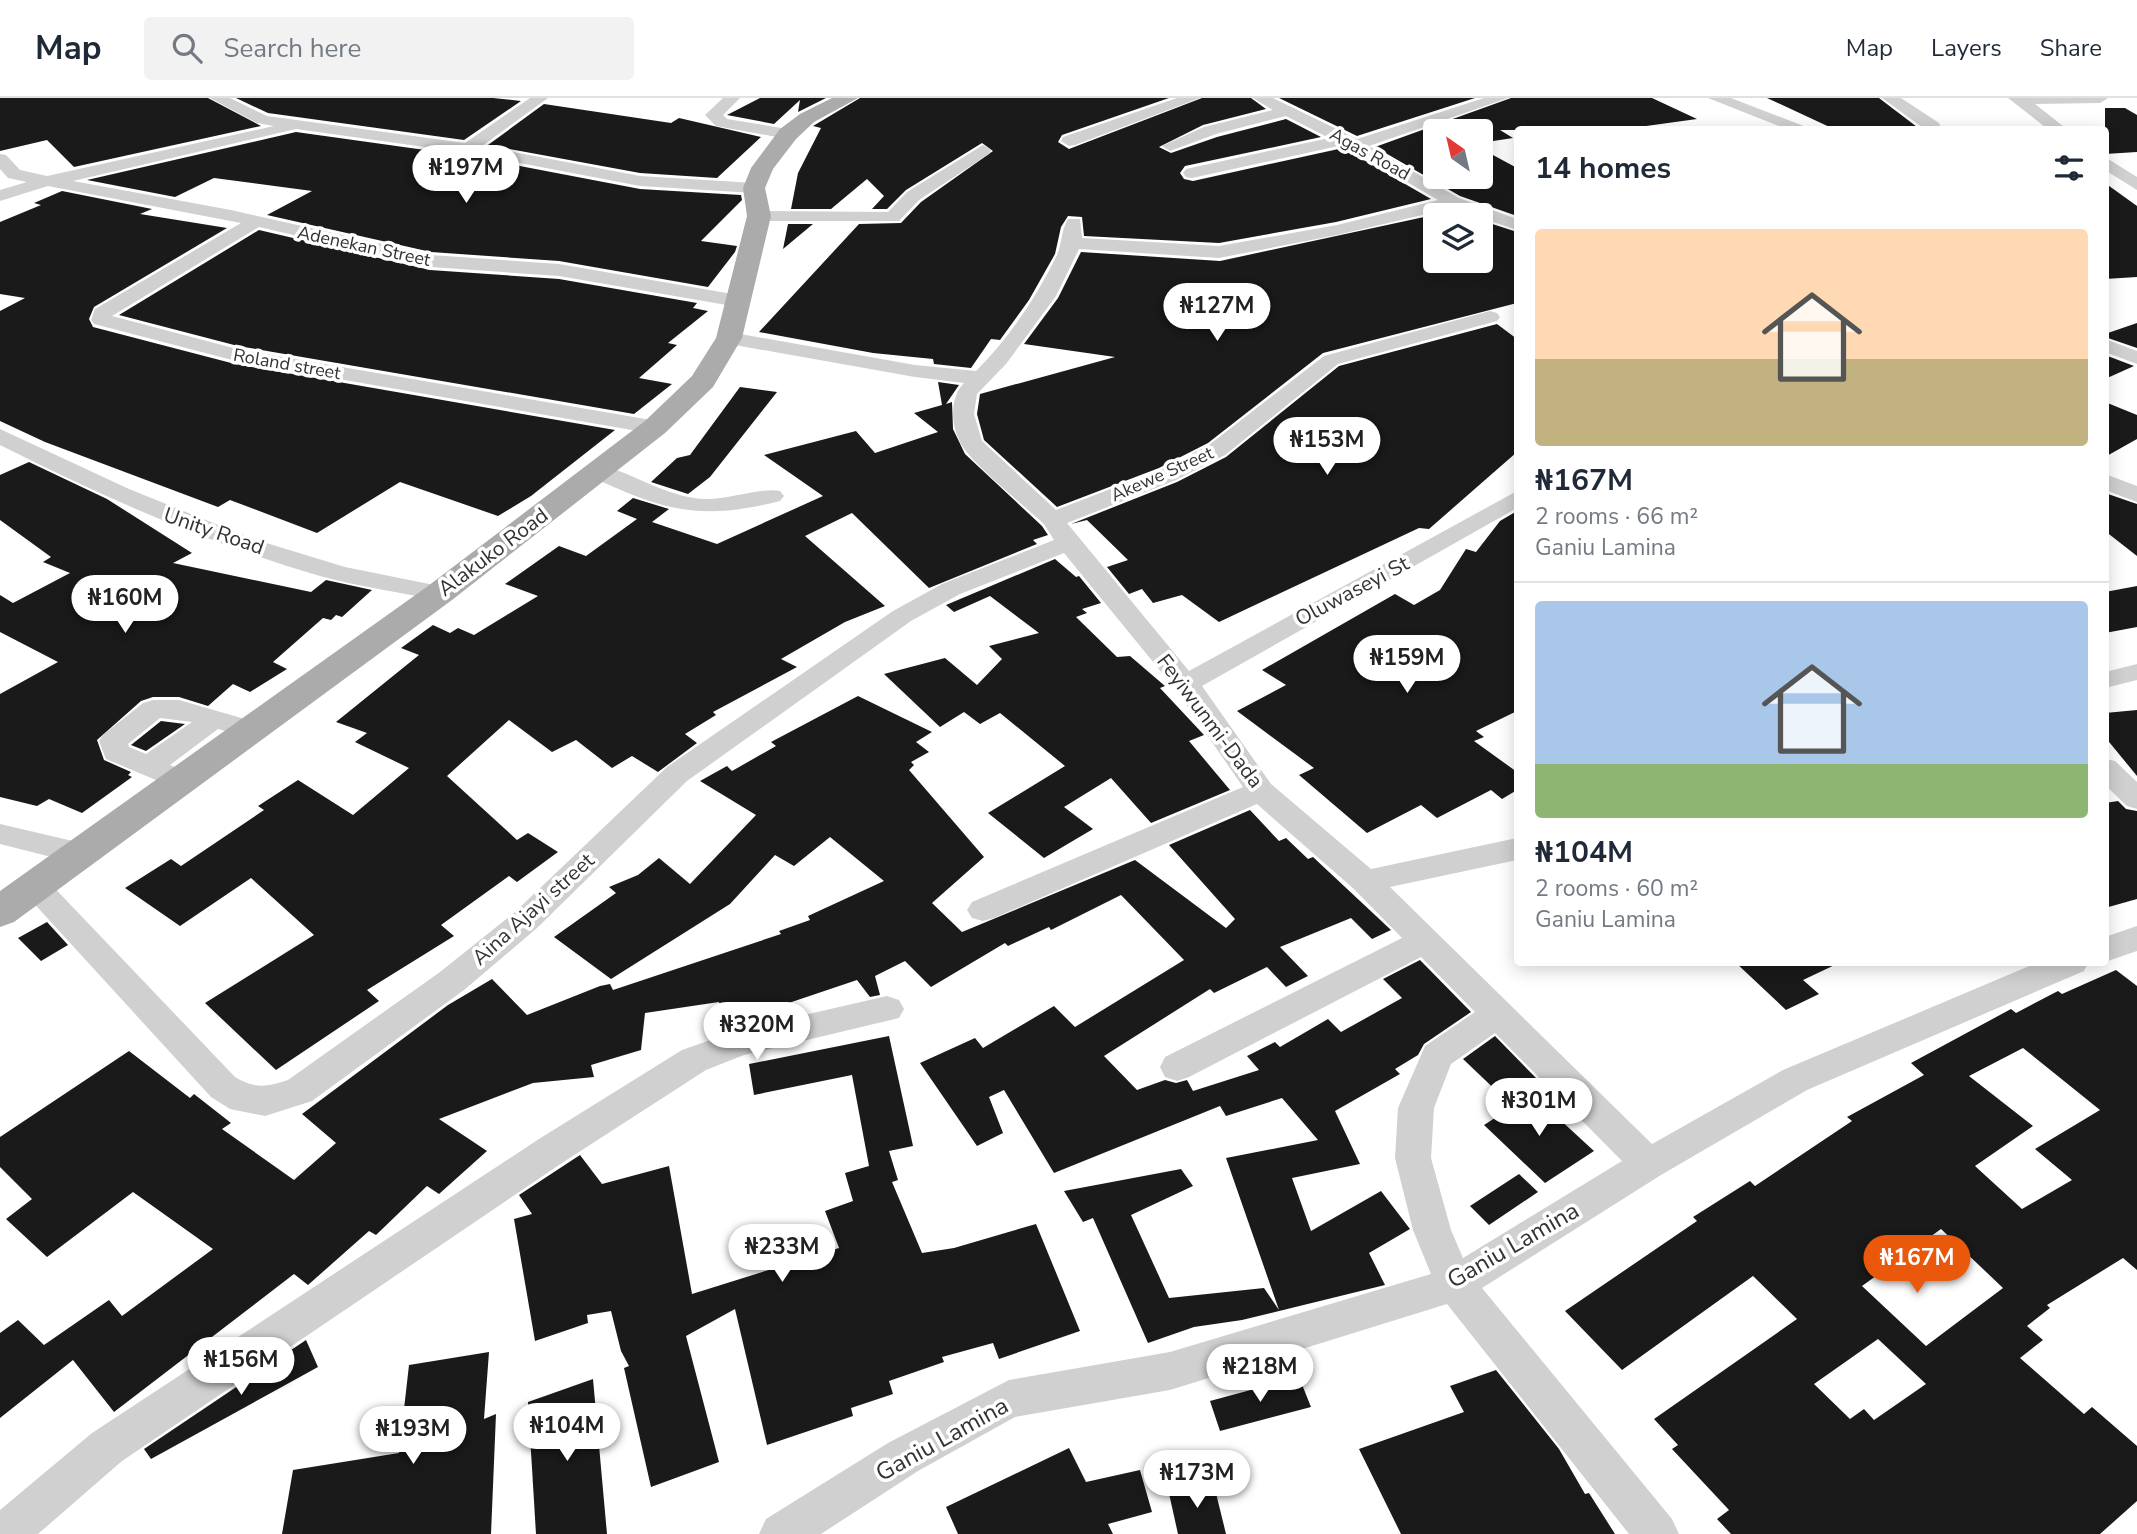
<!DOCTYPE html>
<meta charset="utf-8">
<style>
:root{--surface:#fff;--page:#f2f2f3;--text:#1f2937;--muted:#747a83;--line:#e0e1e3;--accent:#ea580c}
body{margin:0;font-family:"Nunito Sans",sans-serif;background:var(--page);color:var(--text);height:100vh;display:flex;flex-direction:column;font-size:26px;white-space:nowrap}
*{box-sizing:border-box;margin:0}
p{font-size:23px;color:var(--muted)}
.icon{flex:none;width:38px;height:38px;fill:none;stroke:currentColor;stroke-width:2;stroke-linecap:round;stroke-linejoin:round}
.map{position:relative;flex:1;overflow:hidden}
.sheet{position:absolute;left:1514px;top:28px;width:595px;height:840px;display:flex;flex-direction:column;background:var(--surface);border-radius:7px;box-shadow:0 4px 18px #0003}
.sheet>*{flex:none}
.needle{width:46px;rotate:326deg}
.fabs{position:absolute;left:1423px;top:21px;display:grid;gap:14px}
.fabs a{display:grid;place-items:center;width:70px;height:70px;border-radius:7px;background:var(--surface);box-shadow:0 4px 18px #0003;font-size:35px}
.price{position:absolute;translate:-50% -60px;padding:0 16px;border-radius:24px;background:#fff;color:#222;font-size:23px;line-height:46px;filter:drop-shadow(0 2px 4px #0008)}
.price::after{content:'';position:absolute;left:50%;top:42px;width:21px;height:16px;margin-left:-10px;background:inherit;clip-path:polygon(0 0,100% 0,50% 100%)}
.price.on{background:var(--accent);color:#fff}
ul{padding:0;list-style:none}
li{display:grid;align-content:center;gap:14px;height:371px;padding:0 21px}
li+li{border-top:2px solid var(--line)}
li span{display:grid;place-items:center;height:217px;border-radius:7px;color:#555}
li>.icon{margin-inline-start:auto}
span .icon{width:126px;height:126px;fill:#fffc;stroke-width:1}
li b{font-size:30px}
h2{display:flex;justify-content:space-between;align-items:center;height:84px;padding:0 21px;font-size:30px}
header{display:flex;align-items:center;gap:42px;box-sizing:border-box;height:98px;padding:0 35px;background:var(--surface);border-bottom:2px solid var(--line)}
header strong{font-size:33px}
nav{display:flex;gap:38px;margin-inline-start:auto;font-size:24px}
.search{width:490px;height:63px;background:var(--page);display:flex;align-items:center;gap:18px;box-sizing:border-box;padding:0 24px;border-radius:7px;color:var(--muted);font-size:26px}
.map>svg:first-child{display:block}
.building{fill:#1a1a1a;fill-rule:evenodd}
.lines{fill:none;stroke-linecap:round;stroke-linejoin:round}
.minor{fill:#d0d0d0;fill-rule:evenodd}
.major{fill:#ababab;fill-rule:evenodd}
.labels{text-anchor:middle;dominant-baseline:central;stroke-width:7;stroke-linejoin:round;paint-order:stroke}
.far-street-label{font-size:18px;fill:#333;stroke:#fff}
.street-label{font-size:21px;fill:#333;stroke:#fff}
.near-street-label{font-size:24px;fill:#333;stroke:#fff}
</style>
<header>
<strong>Map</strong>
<div class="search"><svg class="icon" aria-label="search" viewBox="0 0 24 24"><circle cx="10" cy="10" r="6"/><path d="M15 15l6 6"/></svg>Search here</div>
<nav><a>Map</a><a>Layers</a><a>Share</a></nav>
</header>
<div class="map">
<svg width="2137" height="1436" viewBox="0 0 2137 1436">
<rect width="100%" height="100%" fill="#fff"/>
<g class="building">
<polygon points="0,0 208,0 261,28 74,69 47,42 0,53"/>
<polygon points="236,0 493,0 521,3 464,42 268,15"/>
<polygon points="760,0 826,0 798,14 800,2 774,26 727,17"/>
<polygon points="860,0 1169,0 1062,37 1058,44 1069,51 1202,0 1251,0 1266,11 1203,27 1159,49 1171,55 1217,39 1286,21 1321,39 1185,68 1180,75 1184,81 1193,83 1343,50 1431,101 1336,124 1219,145 1084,138 1082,119 1068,118 1061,129 1055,156 1029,202 1000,242 991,241 971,270 934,266 933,261 873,255 759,234 859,126 901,125 921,104 993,53 982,45 906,92 887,111 872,111 884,98 867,81 831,111 791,111 798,75 821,30 813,28"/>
<polygon points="1279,0 1475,0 1357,38"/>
<polygon points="1511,0 1652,0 1697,21 1617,32 1500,32 1513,40 1480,45 1480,33 1435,33 1435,79 1480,79 1480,50 1517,70 1517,118 1460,98 1375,49"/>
<polygon points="1767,0 1879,0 1921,32 1836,32"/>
<polygon points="544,6 671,25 679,20 761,39 717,80 640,75 488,47"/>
<polygon points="2105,10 2125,10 2137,17 2137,54 2105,56"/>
<polygon points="296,34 468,58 640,91 741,97 742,102 701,143 737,148 735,154 708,189 559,163 431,154 267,117 312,93 214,80 175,99 87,82"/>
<polygon points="2105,85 2137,108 2137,179 2105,181"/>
<polygon points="62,93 152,111 140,116 227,130 94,209 89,221 93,229 235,266 615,332 531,398 498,418 400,384 317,435 230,402 218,409 45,344 0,323 0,213 25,200 0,196 0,124 41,107 34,105"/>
<polygon points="1452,113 1465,117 1435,117 1435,163 1480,163 1480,122 1517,134 1517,205 1323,255 1208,345 1159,370 1057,409 984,342 977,316 980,296 1115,259 1024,246 1058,200 1081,154 1220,163"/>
<polygon points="788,126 813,126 783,151"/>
<polygon points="259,132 430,172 559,181 697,205 693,210 708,213 668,245 677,247 639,280 672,286 634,316 238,248 119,217"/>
<polygon points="2137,225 2137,250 2105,239 2105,236"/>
<polygon points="1497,226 1517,241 1517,354 1429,431 1419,430 1219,524 1182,497 1153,505 1142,491 1129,496 1107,469 1128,462 1087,422 1071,426 1177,384 1226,359 1339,268"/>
<polygon points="2105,257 2134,268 2105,281"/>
<polygon points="938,284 959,287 946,306 952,304 953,331 965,356 1042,428 1048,437 1033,442 1037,446 929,490 852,415 805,438 885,508 845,524 781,561 797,569 713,614 716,617 685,636 697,645 658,674 632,658 612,670 576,642 552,654 509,622 447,678 517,742 528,735 558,754 517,784 509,778 441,827 454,838 367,892 379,903 276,972 205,905 314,837 251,780 180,828 125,790 171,761 181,768 264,712 258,708 298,682 353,717 409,670 355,644 367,635 336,624 419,557 401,550 433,527 450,535 458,530 474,537 538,498 505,486 559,448 586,458 637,421 617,413 633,400 669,411 652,424 717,446 823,398 764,357 856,333 875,355 938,334 914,315 942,307"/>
<polygon points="740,289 777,294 710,379 688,396 651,384 677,360 690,357"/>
<polygon points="2105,304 2137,317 2137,341 2105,359"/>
<polygon points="29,364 107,401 192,455 173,465 311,494 326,482 372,492 342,519 336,517 331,522 323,520 273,564 287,571 250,594 233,586 208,608 179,599 153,599 141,603 97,642 104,662 131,674 128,677 132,679 82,715 49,701 37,708 0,699 0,596 58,564 0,534 0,497 13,505 70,475 43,464 51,459 0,422 0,377"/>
<polygon points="2105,395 2137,406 2137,458 2105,433"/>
<polygon points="1517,413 1517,613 1476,633 1484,639 1474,643 1517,674 1517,692 1502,701 1491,692 1437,720 1421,707 1367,735 1299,677 1314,670 1237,613 1286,587 1262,572 1395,496 1414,507 1440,492 1466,451 1476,454 1500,423"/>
<polygon points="1055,461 1076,479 1079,478 1101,505 1082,511 1087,515 1076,519 1117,559 1130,558 1165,588 1160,590 1204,637 1189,643 1230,692 1151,725 1111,680 1064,709 1093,731 1044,760 988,715 1065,668 1000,615 980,626 964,614 940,629 884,576 945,560 977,587 1002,561 989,548 1039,535 990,498 954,514 946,507"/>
<polygon points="2137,488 2137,529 2105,535 2105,494"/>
<polygon points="858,598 932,634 916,644 929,654 911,664 914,667 909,672 984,759 932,805 962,834 1135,762 1226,830 1235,821 1169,747 1250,712 1279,743 1286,740 1308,761 1313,759 1391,832 1372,841 1351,820 1280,849 1308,878 1286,889 1267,869 1214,895 1210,891 1104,958 1137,992 1165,982 1176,985 1187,982 1193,993 1259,972 1247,958 1275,944 1280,949 1328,921 1341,934 1402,900 1383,881 1420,862 1471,914 1424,946 1418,957 1395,971 1400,976 1335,1013 1360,1066 1292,1080 1311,1133 1381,1093 1410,1131 1369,1155 1385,1187 1242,1222 1194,1229 1148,1245 1093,1120 1083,1124 1064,1093 1181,1071 1193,1088 1131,1117 1169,1200 1264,1190 1279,1212 1226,1060 1318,1042 1282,1000 1226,1018 1220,1008 1054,1075 1004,992 989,999 1003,1035 977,1048 920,965 975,940 983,950 1054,908 1075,929 1184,862 1121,797 1051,832 1049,829 1008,848 1005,845 931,889 905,863 875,878 880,897 870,899 857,882 726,926 719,904 645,915 641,952 591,967 594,979 533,985 439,1021 487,1053 439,1096 427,1088 376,1137 369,1133 308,1187 294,1176 114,1314 73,1262 0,1320 0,1235 18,1222 44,1247 109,1202 122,1218 213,1151 133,1094 47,1159 6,1121 32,1101 0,1069 0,1039 129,953 190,1000 194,996 231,1025 222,1031 294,1082 336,1045 302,1016 448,907 492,881 527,917 600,888 610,886 613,892 781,836 779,833 810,822 808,818 884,783 830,739 794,768 775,757 730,806 611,881 554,839 616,795 609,789 638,777 659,760 690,786 756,717 700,683 727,668 732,673 776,648 771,644"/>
<polygon points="2137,612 2137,678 2105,639 2105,615"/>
<polygon points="161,623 185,626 146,653 131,647"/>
<polygon points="2118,703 2126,711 2137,713 2137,801 2105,810 2105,705"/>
<polygon points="47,824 68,847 41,863 18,840"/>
<polygon points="1735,864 1841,864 1803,882 1819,896 1786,912"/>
<path d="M2116 872 2137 888V1172L2123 1160 2047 1207 2050 1210 2027 1228 2043 1242 2020 1260 2084 1316 2092 1309 2137 1348V1403L2100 1436H1731L1717 1421 1729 1412 1672 1351 1678 1347 1654 1321 1797 1221 1753 1178 1622 1272 1565 1213 1697 1123 1693 1119 1750 1083 1755 1088 1852 1023 1847 1019 1924 977 1911 965 2011 911 2016 915 2058 893 2062 896ZM2023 950 2100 1012 2035 1051 2072 1082 2022 1111 1975 1068 2033 1028 1969 978ZM1941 1131 2003 1190 1926 1248 1862 1188ZM1878 1241 1926 1286 1874 1322 1864 1311 1850 1321 1814 1286Z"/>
<polygon points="889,938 913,1048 889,1053 898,1082 892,1084 922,1155 954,1150 1036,1126 1080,1233 999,1261 993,1245 942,1259 944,1264 889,1283 893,1296 851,1310 853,1318 767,1347 735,1211 686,1238 719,1364 651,1389 624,1270 629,1268 621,1253 611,1213 587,1217 588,1225 535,1243 514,1121 532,1116 519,1097 580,1057 602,1086 669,1068 692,1196 839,1150 825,1113 853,1103 845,1075 869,1068 852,977 754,997 749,966"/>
<polygon points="1495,938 1537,981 1505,1001 1463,961"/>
<polygon points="1532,996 1594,1053 1545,1085 1484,1027"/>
<polygon points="1519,1076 1538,1094 1489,1127 1470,1108"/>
<polygon points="306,1242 318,1269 151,1361 144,1351"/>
<polygon points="489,1254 484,1321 496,1316 491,1436 282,1436 293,1372 399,1355 409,1267"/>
<polygon points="1496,1272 1559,1351 1585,1396 1589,1395 1615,1436 1401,1436 1359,1351 1464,1314 1450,1288"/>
<polygon points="1299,1279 1311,1309 1220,1333 1210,1303"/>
<polygon points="593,1281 607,1436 536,1436 528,1304"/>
<polygon points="1069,1350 1086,1384 1140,1372 1152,1414 1108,1426 1113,1436 958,1436 946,1409"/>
<polygon points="1213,1383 1226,1436 1178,1436 1168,1391"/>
</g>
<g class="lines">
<g class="minor">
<polygon points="210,0 230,0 267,18 465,45 530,0 548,0 482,48 640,78 754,85 763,90 754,95 640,88 468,55 296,31 73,83 231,112 431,157 559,166 738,197 748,203 738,209 559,178 431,169 259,129 112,218 237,251 663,324 666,329 663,334 655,336 236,263 94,226 91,222 95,211 241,125 48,88 0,103 0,92 27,84 8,80 0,71 0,56 6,57 20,72 47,78 274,28 257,25"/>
<polygon points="723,0 740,0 723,17 727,21 788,31 796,36 788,41 716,28 705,17"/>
<polygon points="1177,0 1200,0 1075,47 1069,48 1061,43 1063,39"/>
<path d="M1253 0H1273L1357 41 1484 0H1508L1369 48 1459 100 1517 121V132L1452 110 1337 137 1219 160 1079 151 1056 198 1006 266 977 296 974 316 982 343 1056 412 1160 372 1209 347 1324 258 1490 213 1497 215 1500 219 1497 223 1338 266 1225 357 1176 382 1067 425 1189 573 1517 393V410L1202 588 1271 686 1371 771 1517 740V762L1390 789 1652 1046 1783 972 2039 864H2088L2084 873 1807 992 1661 1077 1482 1190 1672 1421 1679 1436H1629L1447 1206 1170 1292 1015 1319 918 1373 821 1436H759L766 1421 888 1345 1009 1282 1170 1254 1431 1176 1413 1132 1395 1060 1398 1010 1425 948 1475 914 1421 859 1189 979 1177 983 1165 979 1160 969 1165 959 1402 840 1354 791 1257 706 994 820 983 823 972 820 967 812 972 804 1243 689 1176 592 1064 455 960 496 911 523 687 683 537 830 464 892 312 1003 265 1018 230 1011 211 999 18 788 23 780 34 777 45 780 235 979C255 991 267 989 288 982L440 874 515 814 667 669 893 513 942 486 1054 442 1044 426C1026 409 971 365 961 346 951 328 949 300 964 285L915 279 729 246 719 240 722 236 729 234 915 267 976 273C1009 240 1036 200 1057 157 1062 146 1061 132 1068 121H1080L1082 140 1219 148 1337 127 1438 102 1343 47 1192 80 1186 79 1183 75 1186 71 1329 40 1286 18 1216 36 1170 53 1162 48 1204 29 1273 12ZM1495 935 1622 1063 1463 1160 1451 1132 1431 1060 1434 1010 1451 966Z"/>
<polygon points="1708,0 1731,0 1814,32 1789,32"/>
<polygon points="1882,0 1901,0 1939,25 1942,32 1926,32"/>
<polygon points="2008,0 2108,0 2100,5 2035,6 2068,32 2049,32"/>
<polygon points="983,47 991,52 989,56 919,102 899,123 759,123 750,118 759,113 888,114 907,94"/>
<polygon points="2105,59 2137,79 2137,92 2105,72"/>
<polygon points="2105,241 2137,253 2137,266 2105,254"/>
<path d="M0 331 129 391 253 441 345 469 449 490 453 495 449 500 440 503C400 494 359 489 320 478 209 446 103 399 0 347Z"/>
<path d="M600 367C636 376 666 399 704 401 727 402 762 389 780 393L784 398 780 403C702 423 664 413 592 379L588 374 592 369Z"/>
<polygon points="2105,376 2137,388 2137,404 2105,392"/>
<polygon points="2137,566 2137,582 2105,590 2105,574"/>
<path d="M153 602H179L262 626 266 632 262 638 252 641 218 631 170 667 192 676 197 683 192 690 182 693 106 661 99 643 103 637 143 605ZM160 620 192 624 146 656 129 649 128 646Z"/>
<polygon points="2105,661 2115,663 2137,684 2137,711 2127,708 2105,687"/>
<polygon points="0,726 94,748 98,756 94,764 83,767 0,746"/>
<polygon points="2137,828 2137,853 2105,864 2105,839"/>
<polygon points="887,898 899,902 904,911 899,920 744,957 706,972 565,1063 122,1363 38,1436 0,1436 0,1412 92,1335 539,1041 682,952 739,932"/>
</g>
<polygon class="major" points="832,0 858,0 814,24 796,41 773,71 765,90 771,118 742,240 713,289 665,335 452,502 14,824 0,829 0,793 428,488 645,323 692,278 716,240 747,118 743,90 751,70 780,31 800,16"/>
</g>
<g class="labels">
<g class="far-street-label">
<text transform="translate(1370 56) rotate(29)">Agas Road</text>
<text transform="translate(364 148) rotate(12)">Adenekan Street</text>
<text transform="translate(287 266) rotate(10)">Roland street</text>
<text transform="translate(1162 376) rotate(-24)">Akewe Street</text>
</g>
<g class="street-label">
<text transform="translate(214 433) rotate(19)">Unity Road</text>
<text transform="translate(493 454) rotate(-37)">Alakuko Road</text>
<text transform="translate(1352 493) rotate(-28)">Oluwaseyi St</text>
<text transform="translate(1210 623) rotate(53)">Feyiwunmi-Dada</text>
<text transform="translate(533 811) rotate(-42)">Aina Ajayi street</text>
</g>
<g class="near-street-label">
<text transform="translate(1513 1147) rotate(-30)">Ganiu Lamina</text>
<text transform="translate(942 1341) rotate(-29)">Ganiu Lamina</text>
</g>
</g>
</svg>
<div class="fabs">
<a><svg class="needle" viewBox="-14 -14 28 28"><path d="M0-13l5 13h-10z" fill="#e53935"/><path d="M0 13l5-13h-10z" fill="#747a83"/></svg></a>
<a><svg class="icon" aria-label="layers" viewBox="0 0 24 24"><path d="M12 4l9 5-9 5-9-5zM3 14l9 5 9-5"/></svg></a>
</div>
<b class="price" style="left:466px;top:107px">₦197M</b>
<b class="price" style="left:1217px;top:245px">₦127M</b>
<b class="price" style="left:1327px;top:379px">₦153M</b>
<b class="price" style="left:125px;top:537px">₦160M</b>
<b class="price" style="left:1407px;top:597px">₦159M</b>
<b class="price" style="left:757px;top:964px">₦320M</b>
<b class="price" style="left:1539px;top:1040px">₦301M</b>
<b class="price" style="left:782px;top:1186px">₦233M</b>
<b class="price on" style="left:1917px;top:1197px">₦167M</b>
<b class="price" style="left:241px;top:1299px">₦156M</b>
<b class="price" style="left:1260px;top:1306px">₦218M</b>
<b class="price" style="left:567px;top:1365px">₦104M</b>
<b class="price" style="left:413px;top:1368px">₦193M</b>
<b class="price" style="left:1197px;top:1412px">₦173M</b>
<section class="sheet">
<h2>14 homes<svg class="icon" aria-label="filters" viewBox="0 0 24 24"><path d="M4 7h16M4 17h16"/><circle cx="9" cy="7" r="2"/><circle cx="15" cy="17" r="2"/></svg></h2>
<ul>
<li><span style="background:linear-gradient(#ffd9b3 60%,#c2b280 0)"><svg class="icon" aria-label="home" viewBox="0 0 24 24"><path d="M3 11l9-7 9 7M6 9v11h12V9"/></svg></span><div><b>₦167M</b><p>2 rooms · 66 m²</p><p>Ganiu Lamina</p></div></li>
<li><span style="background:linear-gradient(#a9c7e8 75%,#8fb573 0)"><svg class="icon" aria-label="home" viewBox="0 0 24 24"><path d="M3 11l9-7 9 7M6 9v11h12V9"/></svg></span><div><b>₦104M</b><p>2 rooms · 60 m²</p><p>Ganiu Lamina</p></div></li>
</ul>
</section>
</div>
